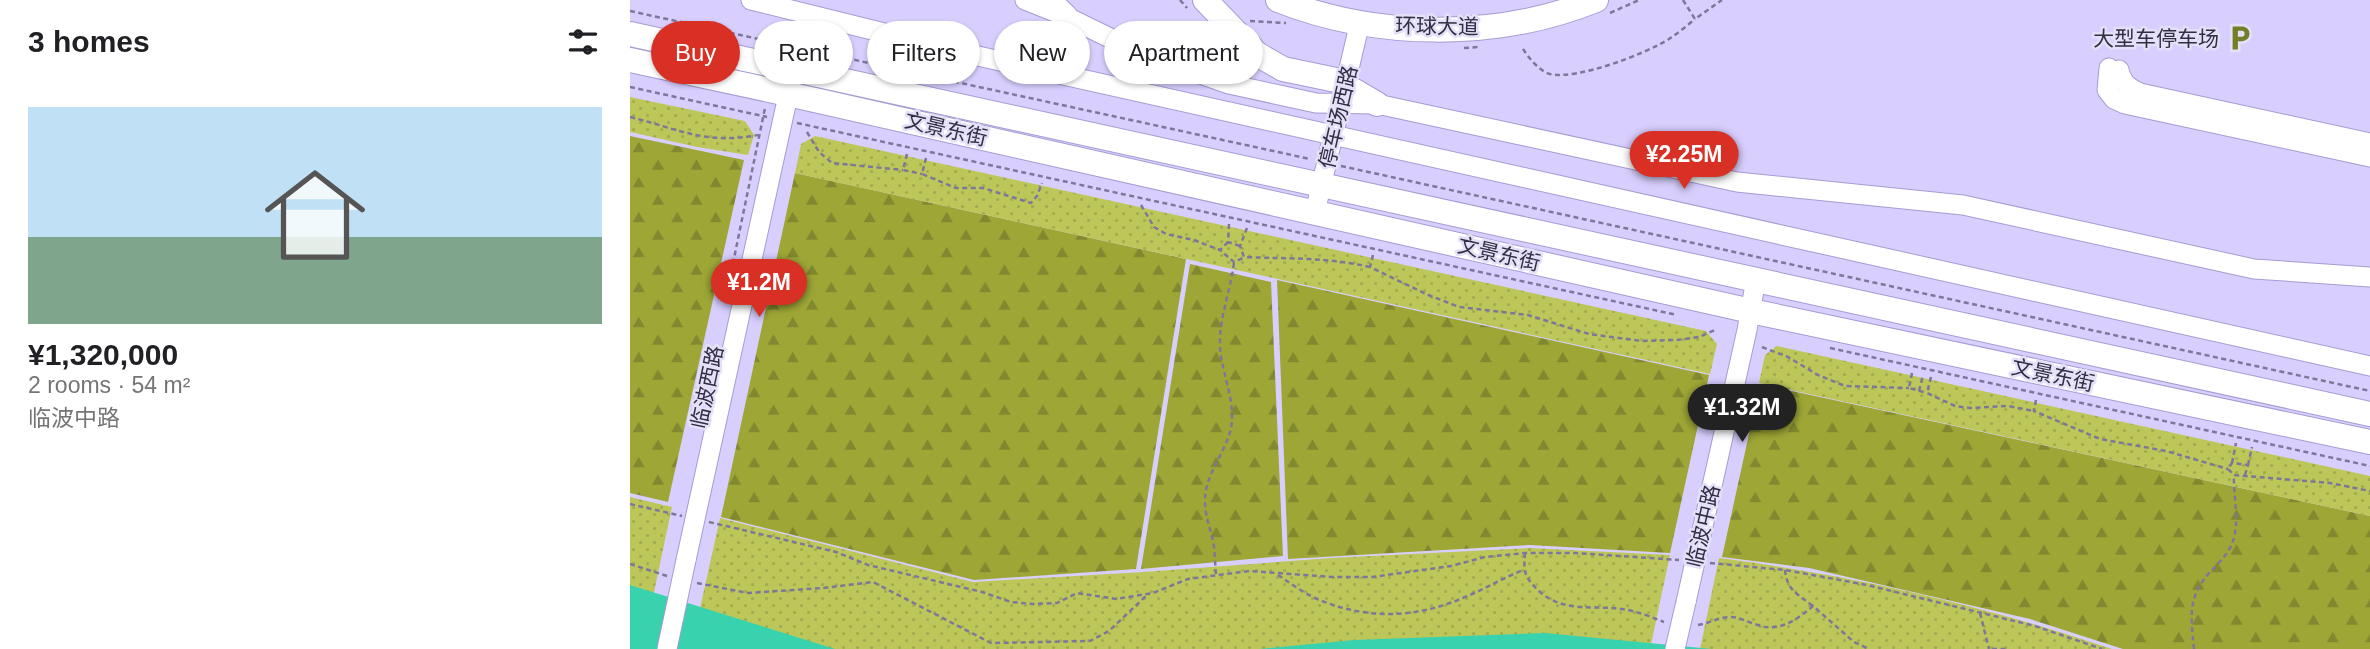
<!DOCTYPE html>
<meta charset="utf-8">
<style>
:root{--surface:#fff;--page:#f2f2f2;--text:#202124;--muted:#757577;--line:#e0e0e0;--accent:#d93025}
body{margin:0;font-family:Arial,"Noto Sans SC",sans-serif;background:var(--page);color:var(--text);height:100vh;display:flex;flex-direction:column;font-size:26px;white-space:nowrap}
*{box-sizing:border-box;margin:0}
p{font-size:23px;color:var(--muted)}
.icon{flex:none;width:38px;height:38px;fill:none;stroke:currentColor;stroke-width:2;stroke-linecap:round;stroke-linejoin:round}
.map{position:relative;flex:1;overflow:hidden}
.details{display:flex;flex-direction:column;background:var(--surface);width:630px}
.details>*{flex:none}
.top-card{position:absolute;left:21px;top:21px;width:665px;height:63px;display:flex;gap:14px}
.price{position:absolute;translate:-50% -60px;padding:0 16px;border-radius:24px;background:var(--accent);color:#fff;font-size:23px;line-height:46px;filter:drop-shadow(0 2px 4px #0008)}
.price::after{content:'';position:absolute;left:50%;top:42px;width:21px;height:16px;margin-left:-10px;background:inherit;clip-path:polygon(0 0,100% 0,50% 100%)}
.price.selected{background:#222;color:#fff}
ul{padding:0;list-style:none}
li{display:grid;align-content:center;gap:14px;height:371px;padding:0 28px}
li+li{border-top:2px solid var(--line)}
li span{display:grid;place-items:center;height:217px;border-radius:0px;color:#555}
li>.icon{margin-inline-start:auto}
span .icon{width:126px;height:126px;fill:#fffc;stroke-width:1}
li b{font-size:30px}
h2{display:flex;justify-content:space-between;align-items:center;height:84px;padding:0 28px;font-size:30px}
.tag{padding:0 24px;border-radius:32px;background:var(--surface);box-shadow:0 2px 5px #0004;font-size:24px;line-height:63px}
.tag.selected{background:var(--accent);color:#fff}
main{display:flex;flex:1;min-height:0}
.map>svg:first-child{display:block}
.forest{fill:url(#forest-firs)}
.park{fill:url(#park-dots)}
.water{fill:#39d2af}
.lines{fill:none;stroke-linecap:round;stroke-linejoin:round}
.minor-casing{stroke:#a79bd3;stroke-width:21}
.major-casing{stroke:#a79bd3;stroke-width:26}
.path{stroke:#7e7799;stroke-width:2.5;stroke-dasharray:5 3.5;stroke-linecap:butt}
.minor{stroke:#fff;stroke-width:19}
.major{stroke:#fff;stroke-width:24}
.minor-bridge-casing{stroke:#a79bd3;stroke-width:21;stroke-linecap:butt}
.minor-bridge{stroke:#fff;stroke-width:19}
.labels{text-anchor:middle;dominant-baseline:central;stroke-width:5;stroke-linejoin:round;paint-order:stroke}
.street-label{font-size:21px;fill:#322d43;stroke:#e4e0f8}
.poi-label{font-size:21px;fill:#322d43;stroke:#e4e0f8;text-anchor:end}
</style>
<main>
<section class="details">
<h2>3 homes<svg class="icon" aria-label="filters" viewBox="0 0 24 24"><path d="M4 7h16M4 17h16"/><circle cx="9" cy="7" r="2"/><circle cx="15" cy="17" r="2"/></svg></h2>
<ul>
<li><span style="background:linear-gradient(#bfe0f5 60%,#7fa58c 0)"><svg class="icon" aria-label="home" viewBox="0 0 24 24"><path d="M3 11l9-7 9 7M6 9v11h12V9"/></svg></span><div><b>¥1,320,000</b><p>2 rooms · 54 m²</p><p>临波中路</p></div></li>
</ul>
</section>
<div class="map">
<svg width="1740" height="649" viewBox="0 0 1740 649">
<defs>
<pattern id="forest-firs" width="22" height="20" patternUnits="userSpaceOnUse" patternTransform="scale(1.75)"><rect width="22" height="20" fill="#9ea736"/><path d="M5 1l3.5 6h-7zM16 11l3.5 6h-7z" fill="#81882f"/></pattern>
<pattern id="park-dots" width="8" height="8" patternUnits="userSpaceOnUse" patternTransform="scale(1.75)"><rect width="8" height="8" fill="#bdc759"/><path d="M2 2h.1M6 6h.1" fill="none" stroke="#a3ab4f" stroke-width="1.8" stroke-linecap="round"/></pattern>
</defs>
<rect width="100%" height="100%" fill="#d8cffe"/>
<g class="forest">
<polygon points="0,136 114,160 38,502 0,493"/>
<polygon points="165,173 556,259 506,569 344,580 91,517"/>
<polygon points="560,264 641,282 653,556 511,569"/>
<polygon points="647,280 1079,375 1040,553 900,545 658,559"/>
<polygon points="1130,384 1740,516 1740,649 1493,649 1400,619 1179,568 1092,557"/>
</g>
<g class="park">
<polygon points="0,97 115,121 124,135 118,155 67,147 0,132"/>
<polygon points="185,136 1076,331 1087,344 1080,374 165,173 171,144"/>
<polygon points="1147,346 1740,476 1740,516 1129,383 1135,355"/>
<polygon points="0,497 42,507 12,649 0,649"/>
<polygon points="90,518 343,582 513,572 701,558 900,548 1040,555 1020,649 61,649"/>
<path d="M1089 558C1223 575 1355 606 1482 649H1070Z"/>
</g>
<g class="water">
<polygon points="0,585 205,649 0,649"/>
<polygon points="915,633 1082,649 629,649 724,640"/>
</g>
<g class="lines">
<defs>
<g id="minor">
<polyline points="121,0 339,54 1740,366"/>
<polyline points="395,0 435,16 482,39 559,70 599,84 686,103 747,104 1107,182 1333,205 1624,269 1740,277"/>
<polyline points="1479,68 1477,90 1484,99 1495,104 1740,157"/>
<path d="M1489 70C1492 83 1498 87 1510 93L1740 143"/>
<polyline points="685,212 730,22"/>
<polyline points="56,560 161,82"/>
<polyline points="1056,602 1117,330 1126,279"/>
</g>
<g id="major">
<polyline points="418,0 435,16"/>
<polyline points="575,0 627,54 653,69 706,80 747,104"/>
<path d="M648 0C747 39 867 40 966 0"/>
<polyline points="0,34 1740,414"/>
<polyline points="0,60 158,94 1121,311 1740,442"/>
</g>
</defs>
<use href="#minor" class="minor-casing"/>
<use href="#major" class="major-casing"/>
<g class="path">
<polyline points="550,0 557,8"/>
<polyline points="1053,0 1065,19 1092,0"/>
<polyline points="0,11 680,159"/>
<polyline points="980,13 1009,0"/>
<polyline points="620,21 656,23"/>
<polyline points="834,48 849,47"/>
<path d="M893 49C899 58 909 71 920 74 948 80 1015 54 1039 39 1048 33 1057 26 1065 19"/>
<polyline points="0,87 137,117"/>
<path d="M0 117C49 129 75 145 128 135"/>
<polyline points="167,123 1047,315"/>
<polyline points="177,132 189,152 202,163 273,170"/>
<polyline points="277,154 273,170 292,174"/>
<polyline points="296,158 292,174 326,188 353,188 401,203 407,196 412,183"/>
<polyline points="711,166 1740,391"/>
<polyline points="511,205 524,227 536,234 564,240 590,250"/>
<polyline points="599,224 598,242 610,246"/>
<path d="M617 228 610 246 614 257C659 259 696 257 740 267"/>
<polyline points="598,242 590,250 604,262 613,258"/>
<polyline points="743,255 740,267 796,294 829,307 898,315 959,334 1012,341 1047,340 1069,337 1085,330"/>
<polyline points="96,297 135,108"/>
<polyline points="1132,347 1158,357 1188,375 1215,386 1279,388"/>
<polyline points="1200,348 1740,466"/>
<polyline points="1282,373 1279,388 1297,393"/>
<polyline points="1301,377 1297,393 1325,406 1340,408 1378,406 1404,411"/>
<polyline points="1289,391 1293,375"/>
<polyline points="1406,400 1404,411 1470,439 1536,451 1598,469"/>
<polyline points="1602,463 1606,443"/>
<polyline points="1618,465 1622,447"/>
<polyline points="1615,475 1618,465 1602,463 1598,469 1604,475 1700,483 1740,491"/>
<polyline points="0,504 52,516"/>
<polyline points="79,522 206,552 238,565 352,592 381,602 403,604 427,603 447,593 486,599 523,593 558,579 619,571 703,577 742,577 821,566 855,557 895,553 946,553 1049,560"/>
<path d="M895 553C893 572 895 578 909 591 933 613 963 605 992 609 1007 611 1021 617 1034 622"/>
<polyline points="1080,563 1155,570 1237,585 1405,626 1472,649"/>
<polyline points="0,564 37,576"/>
<path d="M1155 570C1157 591 1168 594 1183 606"/>
<path d="M586 574C585 565 585 556 584 547 581 526 572 513 576 490 581 465 601 444 602 420 603 394 591 370 590 346 589 317 601 290 604 262"/>
<path d="M648 575C660 583 672 592 685 598 735 620 785 619 835 597 855 589 873 578 893 570"/>
<polyline points="67,583 118,593 193,588 243,582 361,643 460,641 479,631 517,595"/>
<polyline points="1350,613 1359,649"/>
<path d="M1068 625C1080 623 1089 617 1101 617 1110 617 1119 623 1128 625 1149 633 1168 619 1183 606L1224 642 1239 649"/>
<polyline points="1362,649 1378,649"/>
<path d="M1564 649C1561 618 1557 597 1580 572 1589 563 1599 553 1603 541 1610 521 1603 495 1604 475"/>
</g>
<use href="#minor" class="minor"/>
<use href="#major" class="major"/>
<defs>
<g id="minor-bridge">
<polyline points="37,649 56,560"/>
<polyline points="1045,649 1056,602"/>
</g>
</defs>
<use href="#minor-bridge" class="minor-bridge-casing"/>
<use href="#minor-bridge" class="minor-bridge"/>
</g>
<defs>
<symbol id="parking-bare" viewBox="-9 -9 18 18"><path d="M-3.5-5.5H1a3.5 3.5 0 0 1 0 7H-1V5.5H-3.5ZM-1-3.4V-.6H.8a1.4 1.4 0 0 0 0-2.8Z" fill="#767d27" stroke="#e4e0f8" stroke-width="2.5" paint-order="stroke"/></symbol>
</defs>
<g fill-rule="evenodd">
<use href="#parking-bare" x="1591" y="19" width="38" height="38"/>
</g>
<g class="labels">
<g class="street-label">
<text transform="translate(807 26) rotate(1)">环球大道</text>
<text transform="translate(708 117) rotate(-77)">停车场西路</text>
<text transform="translate(316 129) rotate(13)">文景东街</text>
<text transform="translate(869 254) rotate(13)">文景东街</text>
<text transform="translate(1423 375) rotate(12)">文景东街</text>
<text transform="translate(77 387) rotate(-78)">临波西路</text>
<text transform="translate(1073 526) rotate(-77)">临波中路</text>
</g>
<g class="poi-label">
<text x="1589" y="38">大型车停车场</text>
</g>
</g>
</svg>
<b class="price" style="left:1054px;top:191px">¥2.25M</b>
<b class="price" style="left:129px;top:319px">¥1.2M</b>
<b class="price selected" style="left:1112px;top:444px">¥1.32M</b>
<div class="top-card">
<a class="tag selected">Buy</a>
<a class="tag">Rent</a>
<a class="tag">Filters</a>
<a class="tag">New</a>
<a class="tag">Apartment</a>
</div>
</div>
</main>
